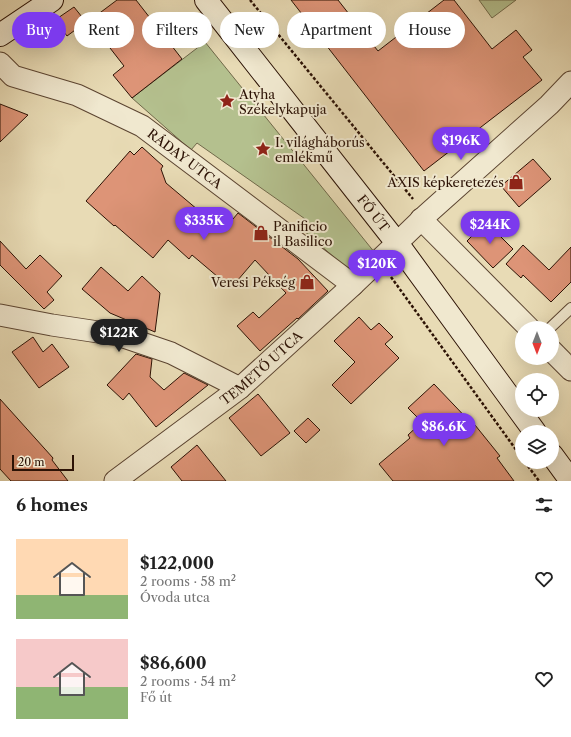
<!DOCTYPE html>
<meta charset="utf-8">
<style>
:root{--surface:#fff;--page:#f6f6f6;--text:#222;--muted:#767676;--accent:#7c3aed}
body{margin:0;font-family:"Libre Caslon Text",serif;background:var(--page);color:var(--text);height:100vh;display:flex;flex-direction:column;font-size:15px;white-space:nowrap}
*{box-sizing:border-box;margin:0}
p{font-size:13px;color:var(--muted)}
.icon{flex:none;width:22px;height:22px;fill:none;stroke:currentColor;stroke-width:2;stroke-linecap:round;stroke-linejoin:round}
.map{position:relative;height:481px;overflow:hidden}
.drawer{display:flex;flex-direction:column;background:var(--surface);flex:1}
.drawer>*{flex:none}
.banner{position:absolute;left:12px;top:12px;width:547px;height:36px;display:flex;gap:8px}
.needle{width:26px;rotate:180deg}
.buttons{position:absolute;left:515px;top:321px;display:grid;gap:8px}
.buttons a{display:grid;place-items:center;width:44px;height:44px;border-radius:50%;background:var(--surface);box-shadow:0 4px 16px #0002;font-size:20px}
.scale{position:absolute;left:12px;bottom:10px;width:62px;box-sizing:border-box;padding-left:4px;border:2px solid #2c1205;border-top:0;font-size:11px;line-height:14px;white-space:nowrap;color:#2c1205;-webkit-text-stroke:3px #f0e8cf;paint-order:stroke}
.price{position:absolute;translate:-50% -34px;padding:0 9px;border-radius:14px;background:var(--accent);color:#fff;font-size:13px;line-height:26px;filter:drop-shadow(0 1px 2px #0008)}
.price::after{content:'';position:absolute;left:50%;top:24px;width:12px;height:9px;margin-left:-6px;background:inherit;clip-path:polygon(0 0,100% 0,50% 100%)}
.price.selected{background:#222;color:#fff}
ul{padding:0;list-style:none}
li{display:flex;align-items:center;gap:12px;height:100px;padding:0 16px}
li span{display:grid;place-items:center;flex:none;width:112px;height:80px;border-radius:0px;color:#555}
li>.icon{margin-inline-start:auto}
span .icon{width:48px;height:48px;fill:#fffc;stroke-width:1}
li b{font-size:17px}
h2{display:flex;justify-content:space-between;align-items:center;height:48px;padding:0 16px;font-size:17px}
.pill{padding:0 14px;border-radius:18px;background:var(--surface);box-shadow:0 4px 16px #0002;font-size:14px;line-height:36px}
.pill.selected{background:var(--accent);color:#fff}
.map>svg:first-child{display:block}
.green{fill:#b4c08e;stroke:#70694a}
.building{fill:#dd9477;stroke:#2c1205}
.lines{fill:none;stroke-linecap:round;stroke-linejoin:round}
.lane-casing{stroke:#5b4431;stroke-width:12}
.street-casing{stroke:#5b4431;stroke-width:23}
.secondary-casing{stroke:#2c1205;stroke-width:24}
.path{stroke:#2c1205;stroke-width:2.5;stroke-dasharray:3 2;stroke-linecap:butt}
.lane{stroke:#f0e8cf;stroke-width:10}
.street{stroke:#f0e8cf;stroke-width:21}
.secondary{stroke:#f0e8cf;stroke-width:22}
.labels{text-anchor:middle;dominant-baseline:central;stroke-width:4;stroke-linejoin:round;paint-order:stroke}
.poi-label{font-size:13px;fill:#2c1205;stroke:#f0e8cf;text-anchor:start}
.street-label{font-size:13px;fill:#2c1205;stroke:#f0e8cf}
</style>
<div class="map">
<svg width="571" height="481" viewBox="0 0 571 481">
<rect width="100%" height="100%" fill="#e8dbb5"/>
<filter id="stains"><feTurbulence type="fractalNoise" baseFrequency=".005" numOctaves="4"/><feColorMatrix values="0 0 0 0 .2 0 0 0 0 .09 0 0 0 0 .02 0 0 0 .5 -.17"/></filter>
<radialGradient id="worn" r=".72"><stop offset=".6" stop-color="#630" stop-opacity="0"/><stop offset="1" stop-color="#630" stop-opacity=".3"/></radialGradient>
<g class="green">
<polygon points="479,0 516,0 492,18"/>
<polygon points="205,42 375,253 353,274 302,229 308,221 197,143 191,150 132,98"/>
</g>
<g class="building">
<polygon points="117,0 136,0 182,59 132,98 113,75 124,66 89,21"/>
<polygon points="291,0 338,0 378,51 444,0 454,0 492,49 516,30 532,50 523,57 542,80 424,171"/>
<polygon points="74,7 86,22 67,36 55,20"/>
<polygon points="0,104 28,115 0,142"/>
<polygon points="142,147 163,166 161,169 166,183 223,231 238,213 298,259 328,291 298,319 297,318 260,351 237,326 253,312 259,318 286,293 255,260 231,288 192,255 189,259 168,240 153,258 115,225 114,226 86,201 130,151 134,155"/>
<polygon points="533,159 551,179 519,207 501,186"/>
<polygon points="486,222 513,249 493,268 467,241"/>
<polygon points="0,241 26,269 40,255 62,276 47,292 54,300 44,309 0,265"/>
<polygon points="523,245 549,270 571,247 571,282 551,302 523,275 521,278 506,264"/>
<polygon points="101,267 128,291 142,276 160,293 155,332 110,313 82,289"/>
<polygon points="359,317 371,330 379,323 393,337 385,344 399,358 351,404 332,385 355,362 334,341"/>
<polygon points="33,337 43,352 52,344 69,367 39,388 12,352"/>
<polygon points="136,354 152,359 150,377 164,390 184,373 208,385 156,427 129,393 123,400 107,385"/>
<polygon points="434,384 474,426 475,425 500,456 497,458 514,481 393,481 379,464 410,438 408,435 422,422 408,408"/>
<polygon points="258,394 290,433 261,456 229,418"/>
<polygon points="0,399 53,458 52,460 68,481 11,481 0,469"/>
<polygon points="308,418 320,430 306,443 294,431"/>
<polygon points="197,445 226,481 182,481 171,467"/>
</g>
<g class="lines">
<defs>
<polyline id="lane" points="550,328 571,308"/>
<g id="street">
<path id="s1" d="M0 63 13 76 77 95 142 126 353 285"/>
<polyline points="421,219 529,328"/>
<polyline points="0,315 52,325 118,335 171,353 240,388"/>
<polyline points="552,351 571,370"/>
<path id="s2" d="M115 481 240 388 353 285 397 243 426 215 549 105 571 82"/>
</g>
<g id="secondary">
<path id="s3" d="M206 0 397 243 535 432"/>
<polyline points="0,35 52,0"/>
<polyline points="552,455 571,481"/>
</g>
</defs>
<use href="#lane" class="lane-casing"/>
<use href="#street" class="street-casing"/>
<use href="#secondary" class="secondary-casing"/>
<g class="path">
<polyline points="250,0 413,199"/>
<polyline points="391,277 522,458"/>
<polyline points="525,462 539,481"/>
</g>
<use href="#lane" class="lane"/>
<use href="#street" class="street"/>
<use href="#secondary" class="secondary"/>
</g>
<defs>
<symbol id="sight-bare" viewBox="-9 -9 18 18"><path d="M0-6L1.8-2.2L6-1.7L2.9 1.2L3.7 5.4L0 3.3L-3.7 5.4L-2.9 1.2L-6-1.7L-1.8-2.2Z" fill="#8f2418" stroke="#f0e8cf" stroke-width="2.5" paint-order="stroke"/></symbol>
<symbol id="shop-bare" viewBox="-9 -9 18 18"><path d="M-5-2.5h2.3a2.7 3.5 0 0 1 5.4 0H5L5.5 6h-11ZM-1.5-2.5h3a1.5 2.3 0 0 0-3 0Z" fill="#8f2418" stroke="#f0e8cf" stroke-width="2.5" paint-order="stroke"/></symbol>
</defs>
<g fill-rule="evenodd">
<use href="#sight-bare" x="216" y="90" width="22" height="22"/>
<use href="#sight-bare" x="252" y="138" width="22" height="22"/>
<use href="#shop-bare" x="505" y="171" width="22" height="22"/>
<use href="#shop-bare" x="250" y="222" width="22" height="22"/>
<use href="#shop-bare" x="296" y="271" width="22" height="22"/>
</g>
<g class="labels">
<g class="poi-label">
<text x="239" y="94">Atyha<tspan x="239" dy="15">Székelykapuja</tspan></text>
<text x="275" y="142">I. világháborús<tspan x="275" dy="15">emlékmű</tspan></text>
<text x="504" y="182" text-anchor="end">AXIS képkeretezés</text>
<text x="273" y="226">Panificio<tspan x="273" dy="15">il Basilico</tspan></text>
<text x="295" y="282" text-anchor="end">Veresi Pékség</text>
</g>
<g class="street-label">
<text stroke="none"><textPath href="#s1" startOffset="211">RÁDAY UTCA</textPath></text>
<text stroke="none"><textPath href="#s3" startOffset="271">FŐ ÚT</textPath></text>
<text stroke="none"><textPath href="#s2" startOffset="185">TEMETŐ UTCA</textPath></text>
</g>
</g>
<rect width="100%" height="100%" filter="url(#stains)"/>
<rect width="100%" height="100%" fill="url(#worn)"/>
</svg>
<div class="buttons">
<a><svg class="needle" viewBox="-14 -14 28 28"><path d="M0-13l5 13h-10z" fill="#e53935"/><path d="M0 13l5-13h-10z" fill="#767676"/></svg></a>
<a><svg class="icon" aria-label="locate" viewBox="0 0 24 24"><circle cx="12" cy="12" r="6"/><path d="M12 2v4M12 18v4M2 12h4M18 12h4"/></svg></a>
<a><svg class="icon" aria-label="layers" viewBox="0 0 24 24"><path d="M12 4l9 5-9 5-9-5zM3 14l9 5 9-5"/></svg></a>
</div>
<div class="scale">20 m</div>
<b class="price" style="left:461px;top:161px">$196K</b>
<b class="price" style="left:204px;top:241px">$335K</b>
<b class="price" style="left:490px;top:245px">$244K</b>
<b class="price" style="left:377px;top:284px">$120K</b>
<b class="price selected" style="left:119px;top:353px">$122K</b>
<b class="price" style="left:444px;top:447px">$86.6K</b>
<div class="banner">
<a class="pill selected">Buy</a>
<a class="pill">Rent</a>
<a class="pill">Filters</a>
<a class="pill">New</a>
<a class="pill">Apartment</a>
<a class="pill">House</a>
</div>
</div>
<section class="drawer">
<h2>6 homes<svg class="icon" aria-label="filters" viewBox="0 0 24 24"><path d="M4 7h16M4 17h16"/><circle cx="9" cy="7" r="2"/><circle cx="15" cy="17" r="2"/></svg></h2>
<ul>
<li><span style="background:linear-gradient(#ffd9b3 70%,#8fb573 0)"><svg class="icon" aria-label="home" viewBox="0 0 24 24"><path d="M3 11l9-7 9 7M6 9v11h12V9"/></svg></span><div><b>$122,000</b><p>2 rooms · 58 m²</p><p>Óvoda utca</p></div><svg class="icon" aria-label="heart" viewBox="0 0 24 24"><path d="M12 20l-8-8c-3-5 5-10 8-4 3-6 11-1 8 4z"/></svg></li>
<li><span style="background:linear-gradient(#f6c9c9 60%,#8fb573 0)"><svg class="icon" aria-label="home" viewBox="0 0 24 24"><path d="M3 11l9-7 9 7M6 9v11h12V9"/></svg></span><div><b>$86,600</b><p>2 rooms · 54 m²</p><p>Fő út</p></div><svg class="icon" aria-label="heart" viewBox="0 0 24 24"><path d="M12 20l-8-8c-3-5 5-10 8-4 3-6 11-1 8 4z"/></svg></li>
</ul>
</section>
